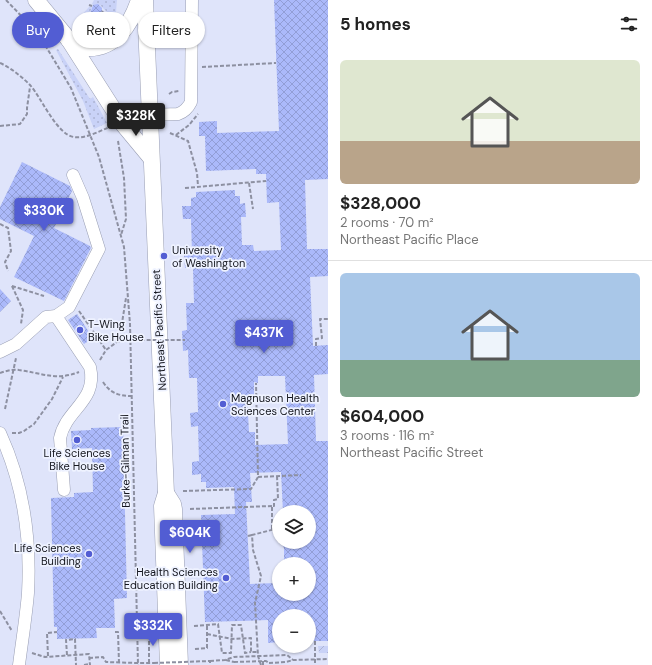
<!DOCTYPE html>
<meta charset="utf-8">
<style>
:root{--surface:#fff;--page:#f2f2f2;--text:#222;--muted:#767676;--line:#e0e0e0;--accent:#525dd3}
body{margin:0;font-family:"DM Sans",sans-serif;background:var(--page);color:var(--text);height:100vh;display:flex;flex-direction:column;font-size:15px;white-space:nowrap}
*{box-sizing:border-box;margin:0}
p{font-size:13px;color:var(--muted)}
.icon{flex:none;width:22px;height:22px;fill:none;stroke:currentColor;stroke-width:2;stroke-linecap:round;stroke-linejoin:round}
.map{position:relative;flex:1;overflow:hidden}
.drawer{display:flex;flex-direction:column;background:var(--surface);width:324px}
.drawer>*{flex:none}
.banner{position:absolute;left:12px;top:12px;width:256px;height:36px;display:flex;gap:8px}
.buttons{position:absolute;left:272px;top:505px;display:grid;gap:8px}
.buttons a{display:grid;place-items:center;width:44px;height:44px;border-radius:50%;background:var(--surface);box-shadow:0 1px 3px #0004;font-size:20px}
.price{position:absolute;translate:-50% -34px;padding:0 9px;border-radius:4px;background:var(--accent);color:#fff;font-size:13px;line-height:26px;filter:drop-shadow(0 1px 2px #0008)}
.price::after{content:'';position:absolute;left:50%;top:24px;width:12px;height:9px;margin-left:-6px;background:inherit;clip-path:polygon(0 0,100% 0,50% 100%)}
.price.active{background:#222;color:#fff}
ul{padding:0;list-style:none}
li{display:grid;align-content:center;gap:8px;height:212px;padding:0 12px}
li+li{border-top:1px solid var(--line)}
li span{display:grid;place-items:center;height:124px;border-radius:6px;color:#555}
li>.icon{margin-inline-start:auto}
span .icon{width:72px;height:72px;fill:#fffc;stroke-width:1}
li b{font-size:17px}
h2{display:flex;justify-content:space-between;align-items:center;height:48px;padding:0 12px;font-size:17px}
.pill{padding:0 14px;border-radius:18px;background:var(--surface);box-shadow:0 1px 3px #0004;font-size:14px;line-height:36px}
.pill.active{background:var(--accent);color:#fff}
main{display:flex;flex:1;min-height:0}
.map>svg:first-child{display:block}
.grass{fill:url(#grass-dots)}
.garden{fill:url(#garden-furrows)}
.building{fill:url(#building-cross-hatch);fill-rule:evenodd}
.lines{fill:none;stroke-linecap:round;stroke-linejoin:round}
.minor-casing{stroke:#999eb3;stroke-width:13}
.major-casing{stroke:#999eb3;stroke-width:17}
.path{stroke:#8d90a1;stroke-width:2;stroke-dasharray:4 2;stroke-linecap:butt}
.minor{stroke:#fff;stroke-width:12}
.major{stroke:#fff;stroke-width:16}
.path-bridge{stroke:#8d90a1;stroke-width:2;stroke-dasharray:4 2;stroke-linecap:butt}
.poi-dot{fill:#525dd3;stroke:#eef2ff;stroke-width:1.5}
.labels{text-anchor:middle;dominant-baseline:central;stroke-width:3.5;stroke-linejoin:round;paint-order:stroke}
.poi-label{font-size:11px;fill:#13151d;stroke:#eef2ff;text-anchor:start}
.street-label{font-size:11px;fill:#13151d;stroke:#eef2ff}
</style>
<main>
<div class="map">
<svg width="328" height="665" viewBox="0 0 328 665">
<defs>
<pattern id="grass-dots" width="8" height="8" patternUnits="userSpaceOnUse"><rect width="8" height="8" fill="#c9d2f7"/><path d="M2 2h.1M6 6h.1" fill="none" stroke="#acb3d3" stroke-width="1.8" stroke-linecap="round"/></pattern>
<pattern id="garden-furrows" width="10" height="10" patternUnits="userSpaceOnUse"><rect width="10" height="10" fill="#c9d2f7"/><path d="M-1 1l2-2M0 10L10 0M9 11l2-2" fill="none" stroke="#acb3d3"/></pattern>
<pattern id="building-cross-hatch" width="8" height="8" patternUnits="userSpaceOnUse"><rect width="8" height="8" fill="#abb9fa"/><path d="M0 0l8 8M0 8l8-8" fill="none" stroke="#929ed6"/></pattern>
</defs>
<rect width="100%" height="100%" fill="#dfe4fa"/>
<g class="grass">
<polygon points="94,0 117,0 116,12 113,21 110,17 108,13 100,5 93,5 92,4"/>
<path d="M89 7H92C91 12 87 14 87 19 85 33 101 34 108 24L111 26C98 42 80 41 78 19Z"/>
<polygon points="58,49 90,99 93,97 107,123 94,129 83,101 56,50"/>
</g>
<polygon class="garden" points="318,646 328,646 328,653 319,653"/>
<g class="building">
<path d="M274 0H328V179L305 180 307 249H328V276L310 277 313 346 328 345V374L314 375 316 441H328V641H309V616H279V642L268 643V620L205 622 201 515 235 514 234 487 206 488V482H201V474L192 475V462L199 461 198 426 191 427 190 413 198 412 197 378H189L188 350 183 351 182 331 187 330 186 303H194L193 268H185L184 254H192L191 219H183L182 206H191V198L196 197V192L235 190V196H240V204L245 203 246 217H241L242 245H253L254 251 281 250 279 202 267 203 266 174H256V169L206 171 205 136H199V122L217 121V133L279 131ZM258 376H285L288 444 255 445V432H249L247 396H254V382L258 383ZM281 472 283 512H309V542H281L284 548V564H309V594H279V583L250 584 246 502H252L250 473Z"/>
<polygon points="98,4 102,8 102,23 99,26 92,27 87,23 87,16 91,11 93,5"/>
<polygon points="22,162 70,186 72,191 54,228 90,246 91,248 64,301 14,277 34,236 0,219 0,207"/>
<polygon points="0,289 11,301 0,312"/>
<polygon points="77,314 93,338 84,344 68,320"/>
<polygon points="123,427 127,598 114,599 115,628 96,628 97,638 57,639 57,627 54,627 51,498 74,497 74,493 93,492 92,448 72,449 71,431 91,430 91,428"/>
</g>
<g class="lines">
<defs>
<g id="minor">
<path d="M149 115 178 114C184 112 188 108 191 102L192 0"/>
<path d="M56 316 90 367C98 401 66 409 60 438L64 490"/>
<polyline points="0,352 16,344 46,317 56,316 69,307 99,249 83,198 73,175"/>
<path d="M0 433C23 483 31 538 28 593 26 617 22 641 19 665"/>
</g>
<g id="major">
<polyline points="36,0 69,40 122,123 151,158"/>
<polyline points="145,0 166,493 162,506 168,665"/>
<path d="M69 40C74 43 81 48 86 48 115 50 131 24 139 0"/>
<polyline points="166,493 173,504 174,509 180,665"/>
</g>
</defs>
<use href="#minor" class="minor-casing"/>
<use href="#major" class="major-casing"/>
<g class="path">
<polyline points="6,0 30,25 45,45 71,88 99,157 124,247 130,324 138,665"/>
<polyline points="89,5 92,6"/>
<polyline points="102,11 106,17 106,20"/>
<polyline points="89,25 90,28 96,30 105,24 106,20 111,23"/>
<path d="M0 63C11 68 21 76 30 85 41 97 57 135 74 137 86 139 99 131 110 127"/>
<polyline points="202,67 276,63"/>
<polyline points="169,94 172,92 179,91"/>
<polyline points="0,126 20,124 27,114 27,108 30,87"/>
<polyline points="170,133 188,141 197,173 198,186"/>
<polyline points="176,135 189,125 198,114"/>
<polyline points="118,141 124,178 126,219 121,235"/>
<polyline points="249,183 253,209"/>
<polyline points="185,188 266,181"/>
<polyline points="0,224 8,228 11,251 5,262 8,271"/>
<polyline points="12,286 23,310 21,324"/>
<polyline points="12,286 44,296"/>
<polyline points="79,311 106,350"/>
<polyline points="316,346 316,339 322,338 320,319 328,319"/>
<polyline points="100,360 106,350 117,342 122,323 126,298"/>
<path d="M0 373C6 371 13 369 19 370 41 373 57 381 79 372"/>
<path d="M103 382C110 393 119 396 131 396"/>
<polyline points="5,409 16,358"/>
<polyline points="12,433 19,433 24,431 34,424 52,399 63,377"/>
<polyline points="258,477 301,475"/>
<polyline points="183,491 251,489 258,477 256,383"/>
<polyline points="190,509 272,506"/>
<polyline points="272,529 272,506 274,506 274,500 278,499 277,476"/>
<polyline points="248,536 252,535"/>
<polyline points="0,611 12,631"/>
<polyline points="194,626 218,624 222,653 231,653 232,625 241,625 245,653 251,652"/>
<polyline points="115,632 118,632 119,663"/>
<polyline points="207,634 232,639 251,638 251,652 257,652"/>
<polyline points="315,641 315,665"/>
<polyline points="195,649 207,648 207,625"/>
<polyline points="32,653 45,657 89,654 90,665"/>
<polyline points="67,655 66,640 75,639 76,665"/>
<polyline points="48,656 47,633 57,632"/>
<polyline points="89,658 103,657 106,662 138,663 154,663"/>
<polyline points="226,660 234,662"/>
<polyline points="210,661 225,660 234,657 287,655 293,660"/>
<polyline points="263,661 263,665"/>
<polyline points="149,663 149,632 153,632"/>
<polyline points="269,663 286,662 293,660 328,659"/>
<polyline points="84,665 90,664"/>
<polyline points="261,665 258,656 255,603 261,576 253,550 252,535 279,528"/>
</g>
<use href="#minor" class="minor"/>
<use href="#major" class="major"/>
<g class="path-bridge">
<polyline points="117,342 123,340 185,340"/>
<polyline points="234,662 266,661 269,663"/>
<polyline points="154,663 210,661 210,665"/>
</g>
</g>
<g class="poi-dot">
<circle cx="164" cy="256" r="4"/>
<circle cx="80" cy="330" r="4"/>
<circle cx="223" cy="404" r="4"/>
<circle cx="77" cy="440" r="4"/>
<circle cx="89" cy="554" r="4"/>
<circle cx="226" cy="578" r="4"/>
</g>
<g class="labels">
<g class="poi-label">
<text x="172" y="250">University<tspan x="172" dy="13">of Washington</tspan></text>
<text x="88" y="324">T-Wing<tspan x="88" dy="13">Bike House</tspan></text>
<text x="231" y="398">Magnuson Health<tspan x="231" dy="13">Sciences Center</tspan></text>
<text x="77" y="453" text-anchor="middle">Life Sciences<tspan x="77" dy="13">Bike House</tspan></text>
<text x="81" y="548" text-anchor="end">Life Sciences<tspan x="81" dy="13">Building</tspan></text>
<text x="218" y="572" text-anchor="end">Health Sciences<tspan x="218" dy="13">Education Building</tspan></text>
</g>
<g class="street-label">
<text transform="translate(159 330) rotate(-93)">Northeast Pacific Street</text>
<text transform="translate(125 461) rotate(-91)">Burke-Gilman Trail</text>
</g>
</g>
</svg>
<div class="buttons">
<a><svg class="icon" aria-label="layers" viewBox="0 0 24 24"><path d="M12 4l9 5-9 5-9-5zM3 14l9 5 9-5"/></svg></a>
<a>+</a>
<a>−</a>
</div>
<b class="price active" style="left:136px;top:137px">$328K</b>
<b class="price" style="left:44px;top:232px">$330K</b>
<b class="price" style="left:264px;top:354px">$437K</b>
<b class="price" style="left:190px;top:554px">$604K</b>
<b class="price" style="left:153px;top:647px">$332K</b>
<div class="banner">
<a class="pill active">Buy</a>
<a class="pill">Rent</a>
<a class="pill">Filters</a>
</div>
</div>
<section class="drawer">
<h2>5 homes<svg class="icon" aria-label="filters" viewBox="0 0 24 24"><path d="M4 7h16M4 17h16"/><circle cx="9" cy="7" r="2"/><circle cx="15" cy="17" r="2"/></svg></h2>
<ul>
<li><span style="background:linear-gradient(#dfe7d0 65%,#b9a48a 0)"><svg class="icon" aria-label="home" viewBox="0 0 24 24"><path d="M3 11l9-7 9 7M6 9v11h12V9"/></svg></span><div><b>$328,000</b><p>2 rooms · 70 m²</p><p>Northeast Pacific Place</p></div></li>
<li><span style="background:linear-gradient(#a9c7e8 70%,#7fa58c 0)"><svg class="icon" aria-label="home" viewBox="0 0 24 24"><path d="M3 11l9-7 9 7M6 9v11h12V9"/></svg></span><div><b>$604,000</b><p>3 rooms · 116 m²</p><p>Northeast Pacific Street</p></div></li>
</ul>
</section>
</main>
